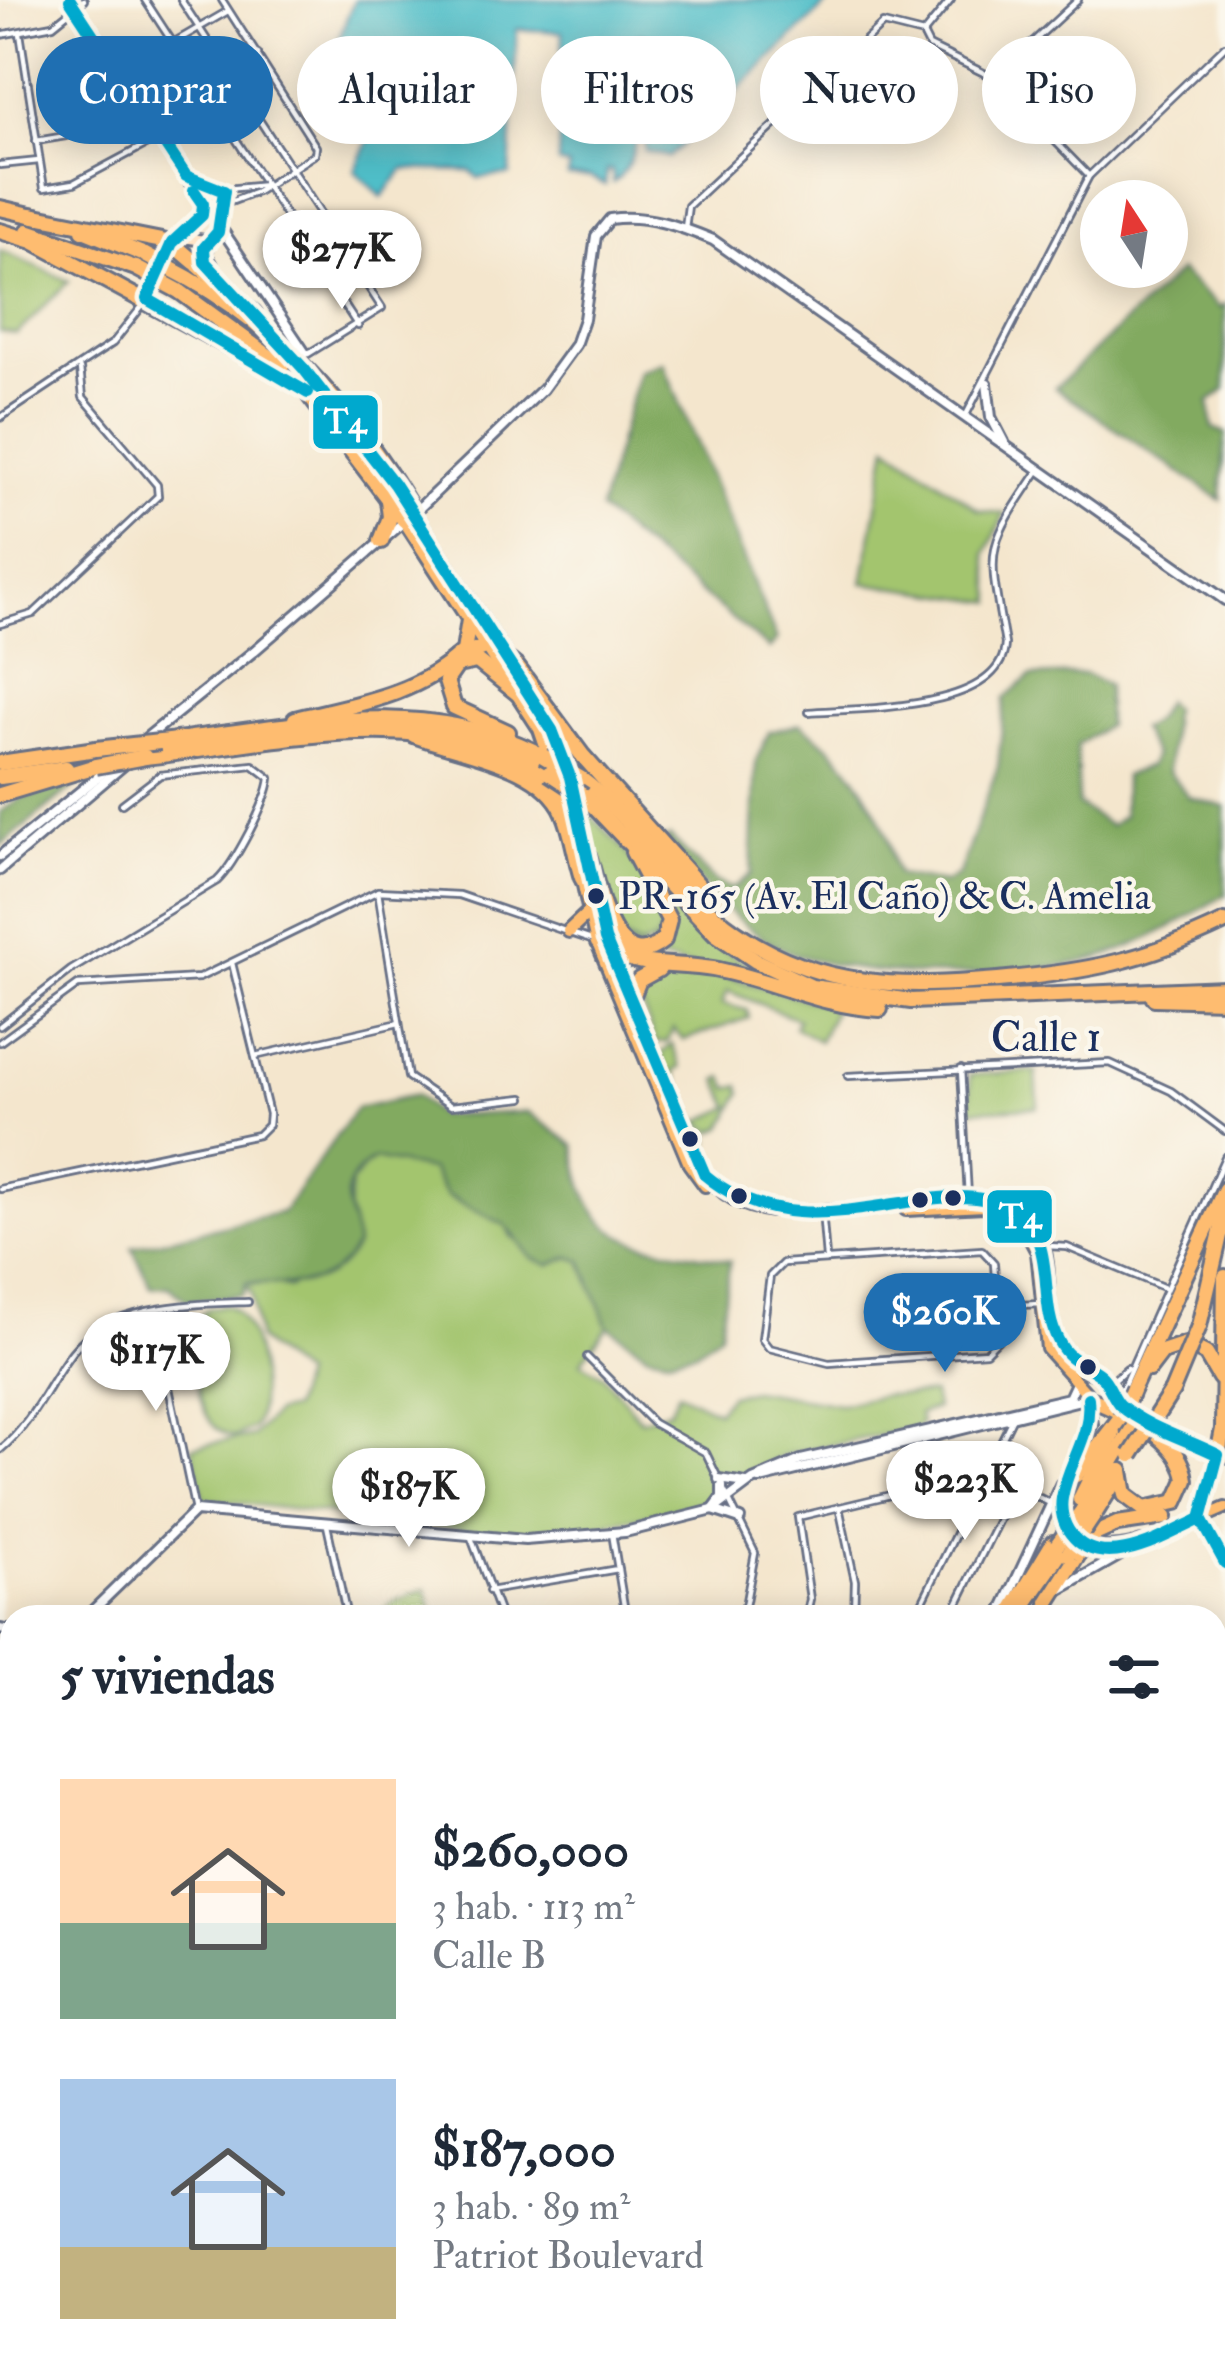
<!DOCTYPE html>
<html lang="es">
<meta charset="utf-8">
<style>
:root{--surface:#fff;--page:#f2f2f3;--text:#1f2937;--muted:#747a83;--accent:#1f6fb2}
body{margin:0;font-family:"IM FELL Double Pica",serif;background:var(--page);color:var(--text);height:100vh;display:flex;flex-direction:column;font-size:45px;white-space:nowrap}
*{box-sizing:border-box;margin:0}
p{font-size:39px;color:var(--muted)}
.icon{flex:none;width:66px;height:66px;fill:none;stroke:currentColor;stroke-width:2;stroke-linecap:round;stroke-linejoin:round}
.map{position:relative;flex:1;overflow:hidden}
.sheet{position:absolute;left:0px;top:1605px;width:1227px;height:771px;display:flex;flex-direction:column;background:var(--surface);border-radius:36px 36px 0 0;box-shadow:0 6px 30px #0003}
.sheet>*{flex:none}
.banner{position:absolute;left:36px;top:36px;width:1155px;height:108px;display:flex;gap:24px}
.needle{width:78px;rotate:348deg}
.controls{position:absolute;left:1080px;top:180px;display:grid;gap:24px}
.controls a{display:grid;place-items:center;width:108px;height:108px;border-radius:50%;background:var(--surface);box-shadow:0 6px 30px #0003;font-size:60px}
.price{position:absolute;translate:-50% -102px;padding:0 27px;border-radius:42px;background:#fff;color:#222;font-size:39px;line-height:78px;filter:drop-shadow(0 3px 6px #0008)}
.price::after{content:'';position:absolute;left:50%;top:72px;width:36px;height:27px;margin-left:-18px;background:inherit;clip-path:polygon(0 0,100% 0,50% 100%)}
.price.selected{background:var(--accent);color:#fff}
ul{padding:0;list-style:none}
li{display:flex;align-items:center;gap:36px;height:300px;padding:0 60px}
li span{display:grid;place-items:center;flex:none;width:336px;height:240px;border-radius:0px;color:#555}
li>.icon{margin-inline-start:auto}
span .icon{width:144px;height:144px;fill:#fffc;stroke-width:1}
li b{font-size:51px}
h2{display:flex;justify-content:space-between;align-items:center;height:144px;padding:0 60px;font-size:51px}
.pill{padding:0 42px;border-radius:54px;background:var(--surface);box-shadow:0 6px 30px #0003;font-size:42px;line-height:108px}
.pill.selected{background:var(--accent);color:#fff}
.map>svg:first-child{display:block}
.green{fill:#a3c56e;stroke:#5f7a66;stroke-width:3}
.forest{fill:#82aa61;stroke:#4e6c60;stroke-width:3}
.water{fill:#50bec8;stroke:#367693;stroke-width:3}
.lines{fill:none;stroke-linecap:round;stroke-linejoin:round}
.minor-casing{stroke:#676f85;stroke-width:10}
.tertiary-casing{stroke:#676f85;stroke-width:14}
.secondary-casing{stroke:#676f85;stroke-width:15}
.primary-casing{stroke:#676f85;stroke-width:16}
.trunk-casing{stroke:#676f85;stroke-width:18}
.motorway-casing{stroke:#676f85;stroke-width:20}
.minor{stroke:#fff;stroke-width:4.5}
.tertiary{stroke:#fff;stroke-width:8}
.secondary{stroke:#ffe4c6;stroke-width:9}
.primary{stroke:#febc70;stroke-width:10}
.trunk{stroke:#febc70;stroke-width:12}
.motorway{stroke:#febc70;stroke-width:14}
.motorway-bridge-casing{stroke:#676f85;stroke-width:20;stroke-linecap:butt}
.motorway-bridge{stroke:#febc70;stroke-width:14}
.bus-1-casing{stroke:#fbf7ec;stroke-width:21}
.bus-1{stroke:#00a9ce;stroke-width:12}
.bus-dot{fill:#1b2f5e;stroke:#fbf7ec;stroke-width:4.5}
.labels{text-anchor:middle;dominant-baseline:central;stroke-width:9;stroke-linejoin:round;paint-order:stroke}
.bus-label{font-size:39px;fill:#1b2f5e;stroke:#fbf7ec;text-anchor:start}
.street-label{font-size:42px;fill:#1b2f5e;stroke:#fbf7ec}
.line-badge{stroke:#fbf7ec;stroke-width:4.5}
.badge-label{font-size:33px;text-anchor:middle;font-weight:bold;fill:#fff}
</style>
<div class="map">
<svg width="1225" height="2375" viewBox="0 0 1225 2375">
<rect width="100%" height="100%" fill="#fbf7ec"/>
<filter id="ink" filterUnits="userSpaceOnUse"><feTurbulence type="fractalNoise" baseFrequency=".00833" numOctaves="2"/><feDisplacementMap in="SourceGraphic" scale="24" xChannelSelector="R" yChannelSelector="G"/><feConvolveMatrix kernelMatrix="1 2 1 2 8 2 1 2 1" color-interpolation-filters="sRGB"/></filter>
<filter id="wash" filterUnits="userSpaceOnUse"><feTurbulence type="fractalNoise" baseFrequency=".004" numOctaves="4" result="noise"/><feDisplacementMap in="SourceGraphic" scale="48" xChannelSelector="R" yChannelSelector="G"/><feGaussianBlur stdDeviation="2.7" result="paint"/><feColorMatrix in="noise" values="0 0 0 0 0 0 0 0 0 0 0 0 0 0 0 0 0 1.4 0 .05"/><feComposite in="paint" operator="in"/></filter>
<g filter="url(#wash)">
<rect width="100%" height="100%" fill="#f4e6cd"/>
<g class="green">
<polygon points="0,250 69,281 17,334 0,332"/>
<polygon points="888,445 979,510 1005,514 986,554 994,602 863,583"/>
<polygon points="584,808 627,853 664,908 660,939 640,947 619,937"/>
<polygon points="663,892 723,950 789,988 616,950 614,939 648,952 672,914"/>
<polygon points="700,970 827,1005 833,1012 819,1041 794,1027 798,1019 727,991 722,1004 747,1010 749,1018 683,1040 673,1029 667,1042 656,1043 637,993 654,972"/>
<polygon points="672,1044 681,1068 674,1071 692,1115 710,1139 707,1148 696,1142 661,1054"/>
<polygon points="1036,1071 1038,1107 970,1110 970,1075"/>
<polygon points="724,1077 729,1088 740,1085 742,1093 723,1128 713,1132 700,1121 731,1107 718,1080"/>
<polygon points="374,1158 431,1169 446,1196 506,1225 511,1237 582,1261 608,1326 581,1362 604,1376 641,1420 669,1410 678,1392 717,1411 729,1395 752,1390 840,1404 885,1395 933,1394 936,1408 919,1414 921,1424 912,1429 790,1453 732,1481 722,1477 714,1481 713,1501 592,1527 500,1534 204,1499 192,1447 253,1436 275,1413 292,1409 302,1376 258,1340 251,1292 242,1286 272,1283 290,1288 347,1220 351,1182"/>
<path d="M224 1305C258 1312 269 1402 254 1427L235 1437C190 1431 196 1352 191 1316L198 1319 207 1309Z"/>
<polygon points="426,1589 434,1617 378,1617 393,1601"/>
<polygon points="1084,2364 1145,2364 1142,2375 1087,2375"/>
</g>
<g class="forest">
<polygon points="1179,271 1220,308 1225,304 1225,390 1209,402 1213,428 1225,433 1221,500 1055,388"/>
<polygon points="663,362 777,640 769,649 599,510 639,371"/>
<path d="M1085 674 1107 685V726L1077 745 1078 805 1110 826 1123 816 1124 776 1149 766 1154 755 1140 729 1155 719 1165 701 1172 709 1168 771 1189 797 1225 807V895C1189 917 1151 940 1111 954 1030 980 851 986 777 946 729 920 698 880 664 839L670 837 715 881 732 889 751 874 756 761 769 732 800 724C841 750 870 791 888 838 892 851 891 862 898 875L944 883 959 874 998 766 1005 698 1031 676Z"/>
<polygon points="81,781 0,846 0,812 23,797"/>
<path d="M416 1095 439 1116 528 1112 575 1146C588 1254 640 1241 730 1261L720 1333 696 1351 669 1358 648 1354 608 1326 582 1261 570 1257 549 1265 532 1258 505 1225 446 1195 431 1170 374 1159C328 1188 354 1210 356 1246 327 1294 292 1284 246 1283L243 1295 187 1301 169 1286 151 1287 132 1247 283 1212 356 1108Z"/>
<polygon points="0,1977 12,1979 12,2144 0,2146"/>
</g>
<path class="water" d="M354 0H831L669 157 645 151 646 35 639 34C637 76 649 160 613 182L612 170H607L605 185 590 177 568 176 569 166 558 163 563 32 517 29 510 175 478 178 471 171 404 169 382 197 355 171 395 81 390 42 384 44 386 75 356 138 351 124 357 117 337 43Z"/>
</g>
<g filter="url(#ink)">
<g class="lines">
<defs>
<g id="minor">
<polyline points="145,0 358,326"/>
<polyline points="181,0 382,308 308,354"/>
<polyline points="222,0 316,147 315,154 257,192 225,204"/>
<polyline points="951,0 923,34 929,46 994,78 1089,176"/>
<polyline points="20,33 44,188 74,183 160,137"/>
<polyline points="0,35 53,25 84,0"/>
<polyline points="229,73 258,54"/>
<polyline points="119,74 228,11"/>
<polyline points="994,78 1078,0"/>
<polyline points="36,141 66,136"/>
<polyline points="165,146 217,114"/>
<polyline points="0,165 39,161"/>
<polyline points="226,189 267,185"/>
<polyline points="685,228 688,206 883,24 923,34"/>
<polyline points="310,251 335,237"/>
<polyline points="965,417 1089,176 1225,46"/>
<polyline points="0,418 113,343 144,304"/>
<polyline points="0,624 33,614 158,496 157,485 83,397 80,369"/>
<path d="M809 712C856 708 1002 712 1005 644 988 547 983 552 1039 470"/>
<polyline points="378,891 408,1077 451,1106 523,1098"/>
<path d="M0 1026 71 970 217 881C234 865 268 801 270 778L253 765 160 775 122 804"/>
<polyline points="0,1042 78,985 199,978 378,891 459,895 594,941"/>
<polyline points="255,1056 399,1023"/>
<polyline points="961,1069 968,1196"/>
<polyline points="848,1076 1110,1063 1171,1091 1225,1131"/>
<polyline points="0,1189 258,1135 268,1125 269,1114 232,963"/>
<polyline points="822,1210 826,1258"/>
<polyline points="1047,1246 1067,1247 1165,1288"/>
<polygon points="982,1250 994,1263 999,1339 986,1352 829,1363 769,1348 762,1339 770,1276 783,1263"/>
<polyline points="999,1306 1041,1304"/>
<polyline points="153,1312 195,1511"/>
<polyline points="587,1357 653,1423 706,1453 718,1478"/>
<polyline points="1109,1384 1127,1368"/>
<polyline points="1118,1398 1225,1157"/>
<path d="M0 1450C33 1423 47 1385 72 1352 109 1304 193 1304 248 1302"/>
<polyline points="723,1488 755,1553 743,1617"/>
<polyline points="839,1507 855,1581 854,1617"/>
<polyline points="327,1525 347,1617"/>
<polyline points="612,1533 625,1612"/>
<polyline points="470,1535 501,1617"/>
<polyline points="489,1591 618,1569"/>
<polyline points="806,1617 810,1599 798,1517 987,1472 1050,1503"/>
<polyline points="915,1617 1013,1417"/>
<polyline points="951,1617 1015,1487"/>
<polyline points="0,1824 12,1794"/>
<polyline points="1215,1825 1225,1821"/>
<polyline points="0,2148 12,2146"/>
<polyline points="10,2174 12,2175"/>
<polyline points="0,2213 12,2204"/>
<polyline points="0,2243 12,2273"/>
<polyline points="1215,2265 1225,2280"/>
<polyline points="0,2310 12,2309"/>
<polyline points="0,2358 12,2356"/>
<polyline points="72,2364 108,2374 119,2364"/>
<polyline points="195,2364 211,2375"/>
<polyline points="889,2364 892,2375"/>
<polyline points="929,2364 932,2375"/>
<polyline points="969,2364 973,2375"/>
<polyline points="1205,2364 1212,2375"/>
<polyline points="55,2373 58,2364"/>
<polyline points="1011,2374 1046,2364"/>
<polyline points="27,2375 30,2364"/>
<polyline points="491,2375 503,2364"/>
<polyline points="608,2375 620,2364"/>
<polyline points="825,2375 834,2364"/>
<polyline points="1218,2375 1225,2371"/>
</g>
<g id="tertiary">
<polyline points="219,225 305,353"/>
<polyline points="987,383 991,417 1004,442"/>
<path d="M0 856 254 651 414 513 543 389 575 345 584 319 596 236 610 219C646 214 680 226 713 240L1225 600"/>
<polyline points="0,870 125,764"/>
<polyline points="719,1479 746,1483"/>
<polyline points="760,1479 1088,1398 1093,1424 1075,1459"/>
<polyline points="722,1486 722,1498 713,1510 740,1519"/>
<polyline points="1061,1589 1126,1552"/>
<polyline points="86,1617 195,1511 525,1540 625,1532 713,1510 753,1480 801,1460 1069,1398 1076,1383"/>
<polyline points="999,1617 1061,1483"/>
<polyline points="1036,1617 1050,1600"/>
<polyline points="0,1629 12,1631"/>
<polyline points="1215,1672 1225,1664"/>
</g>
<g id="secondary">
<polyline points="70,0 202,202"/>
<polyline points="164,262 186,238 209,241 218,232 224,191 190,179"/>
<polyline points="147,299 172,243 196,220"/>
<polyline points="997,2375 1008,2375"/>
</g>
<g id="primary">
<polyline points="597,943 689,1164 705,1186"/>
<path d="M611 952 703 1171C721 1196 742 1207 772 1211 812 1211 852 1209 892 1206 927 1203 967 1192 1002 1203 1090 1231 1006 1353 1102 1376L1115 1398 1131 1411"/>
<polyline points="906,1210 984,1206 1022,1224 1037,1252 1047,1349 1091,1398"/>
<polyline points="1147,1421 1225,1458"/>
<polyline points="1218,1455 1201,1519 1225,1563"/>
<polyline points="1142,1544 1225,1508"/>
<polyline points="322,2375 333,2364"/>
</g>
<g id="trunk">
<polyline points="414,513 504,653"/>
<polyline points="404,520 540,729 570,817"/>
<polyline points="531,696 561,749 589,861"/>
<polyline points="581,872 597,943 610,951"/>
<polyline points="598,905 611,952"/>
<polyline points="569,931 589,912"/>
</g>
<g id="motorway">
<polyline points="0,208 39,217"/>
<polyline points="31,215 172,243 254,313"/>
<polyline points="83,230 145,255"/>
<polyline points="0,231 33,241 303,387"/>
<polyline points="28,231 136,268"/>
<polyline points="209,241 203,254 212,269"/>
<path d="M188 278C285 332 358 417 414 513"/>
<polyline points="179,291 282,366"/>
<polyline points="298,381 404,520"/>
<polyline points="381,541 390,517 388,500"/>
<polyline points="456,658 490,645 517,667 582,755 703,890"/>
<path d="M295 719C356 704 416 696 464 651L469 620"/>
<polyline points="508,732 454,707 446,681 457,665 477,661 517,693"/>
<path d="M414 735C460 753 542 762 564 813 573 833 575 857 582 878"/>
<path d="M160 742C288 727 424 693 543 756"/>
<path d="M145 757C281 741 423 702 549 773"/>
<polyline points="0,763 96,749"/>
<polyline points="0,777 66,768"/>
<path d="M580 778C639 822 675 891 736 932 818 989 902 988 998 980 1086 972 1144 961 1225 922"/>
<polyline points="0,795 96,766"/>
<polyline points="584,796 716,934 756,961 812,987 911,1001 1225,988"/>
<path d="M588 855C599 887 613 982 664 940L669 920 633 852"/>
<path d="M611 952C644 968 678 963 713 969 770 979 820 1006 880 1009"/>
<polyline points="1154,998 1225,1000"/>
<polyline points="631,1000 639,980 659,969"/>
<polyline points="1199,1326 1225,1214"/>
<polyline points="1149,1369 1162,1352 1186,1344 1206,1354 1220,1378"/>
<polyline points="1133,1388 1225,1189"/>
<path d="M1088 1398C1123 1412 1182 1438 1186 1480L1176 1502 1144 1509 1125 1495 1121 1471"/>
<polyline points="1218,1455 1223,1429 1225,1277"/>
<path d="M1077 1456C1074 1471 1063 1484 1062 1500 1058 1552 1106 1556 1142 1544"/>
<polyline points="1076,1475 1121,1417"/>
<polyline points="1080,1499 1113,1433"/>
<polyline points="1082,1511 1136,1423"/>
<polyline points="1092,1518 1121,1471"/>
<polyline points="1093,1535 1117,1524 1165,1517"/>
<polyline points="1048,1602 1079,1553"/>
<polyline points="1022,1608 1063,1549"/>
<polyline points="1008,1617 1053,1543"/>
<polyline points="1215,2214 1225,2230"/>
<polyline points="1215,2247 1225,2263"/>
</g>
</defs>
<use href="#minor" class="minor-casing"/>
<use href="#tertiary" class="tertiary-casing"/>
<use href="#secondary" class="secondary-casing"/>
<use href="#primary" class="primary-casing"/>
<use href="#trunk" class="trunk-casing"/>
<use href="#motorway" class="motorway-casing"/>
<use href="#minor" class="minor"/>
<use href="#tertiary" class="tertiary"/>
<use href="#secondary" class="secondary"/>
<use href="#primary" class="primary"/>
<use href="#trunk" class="trunk"/>
<use href="#motorway" class="motorway"/>
<defs>
<g id="motorway-bridge">
<polyline points="145,255 188,278"/>
<polyline points="136,268 179,291"/>
<polyline points="96,749 160,742"/>
<polyline points="543,756 580,778"/>
<polyline points="96,766 145,757"/>
<polyline points="549,773 584,796"/>
<polyline points="1121,1417 1133,1388"/>
<polyline points="1131,1455 1172,1391 1199,1326"/>
<polyline points="1057,1545 1082,1511"/>
<polyline points="1079,1553 1091,1543"/>
<polyline points="1068,1554 1092,1518"/>
</g>
</defs>
<use href="#motorway-bridge" class="motorway-bridge-casing"/>
<use href="#motorway-bridge" class="motorway-bridge"/>
<defs>
<g id="bus-1">
<path d="M70 0 186 176 224 191 218 232 204 248 205 262 304 369 394 484 552 730 570 777 605 939 705 1175C809 1262 937 1164 1012 1210 1061 1240 1035 1299 1059 1342 1070 1363 1084 1362 1100 1375 1109 1382 1112 1397 1120 1405 1145 1427 1189 1440 1218 1455L1201 1519 1225 1563"/>
<polyline points="194,191 203,204 202,215 172,243 147,299 308,393"/>
<path d="M1088 1398C1092 1437 1068 1461 1062 1498 1060 1510 1063 1524 1071 1534 1102 1575 1166 1535 1201 1519"/>
</g>
</defs>
<use href="#bus-1" class="bus-1-casing"/>
<use href="#bus-1" class="bus-1"/>
</g>
</g>
<g class="bus-dot">
<circle cx="596" cy="896" r="10"/>
<circle cx="690" cy="1139" r="10"/>
<circle cx="739" cy="1196" r="10"/>
<circle cx="953" cy="1198" r="10"/>
<circle cx="920" cy="1200" r="10"/>
<circle cx="1088" cy="1367" r="10"/>
</g>
<g class="labels">
<g class="bus-label">
<text x="618" y="896">PR-165 (Av. El Caño) &amp; C. Amelia</text>
</g>
<g class="street-label">
<text x="1046" y="1038">Calle 1</text>
</g>
</g>
<g class="line-badge">
<rect x="311" y="393" width="69" height="58" rx="12" fill="#00a9ce"/>
<rect x="985" y="1188" width="69" height="57" rx="12" fill="#00a9ce"/>
</g>
<g class="badge-label">
<text x="345" y="433">T4</text>
<text x="1020" y="1228">T4</text>
</g>
</svg>
<div class="controls">
<a><svg class="needle" viewBox="-14 -14 28 28"><path d="M0-13l5 13h-10z" fill="#e53935"/><path d="M0 13l5-13h-10z" fill="#747a83"/></svg></a>
</div>
<b class="price" style="left:342px;top:312px">$277K</b>
<b class="price selected" style="left:945px;top:1375px">$260K</b>
<b class="price" style="left:156px;top:1414px">$117K</b>
<b class="price" style="left:965px;top:1543px">$223K</b>
<b class="price" style="left:409px;top:1550px">$187K</b>
<div class="banner">
<a class="pill selected">Comprar</a>
<a class="pill">Alquilar</a>
<a class="pill">Filtros</a>
<a class="pill">Nuevo</a>
<a class="pill">Piso</a>
</div>
<section class="sheet">
<h2>5 viviendas<svg class="icon" aria-label="filters" viewBox="0 0 24 24"><path d="M4 7h16M4 17h16"/><circle cx="9" cy="7" r="2"/><circle cx="15" cy="17" r="2"/></svg></h2>
<ul>
<li><span style="background:linear-gradient(#ffd9b3 60%,#7fa58c 0)"><svg class="icon" aria-label="home" viewBox="0 0 24 24"><path d="M3 11l9-7 9 7M6 9v11h12V9"/></svg></span><div><b>$260,000</b><p>3 hab. · 113 m²</p><p>Calle B</p></div></li>
<li><span style="background:linear-gradient(#a9c7e8 70%,#c2b280 0)"><svg class="icon" aria-label="home" viewBox="0 0 24 24"><path d="M3 11l9-7 9 7M6 9v11h12V9"/></svg></span><div><b>$187,000</b><p>3 hab. · 89 m²</p><p>Patriot Boulevard</p></div></li>
</ul>
</section>
</div>
